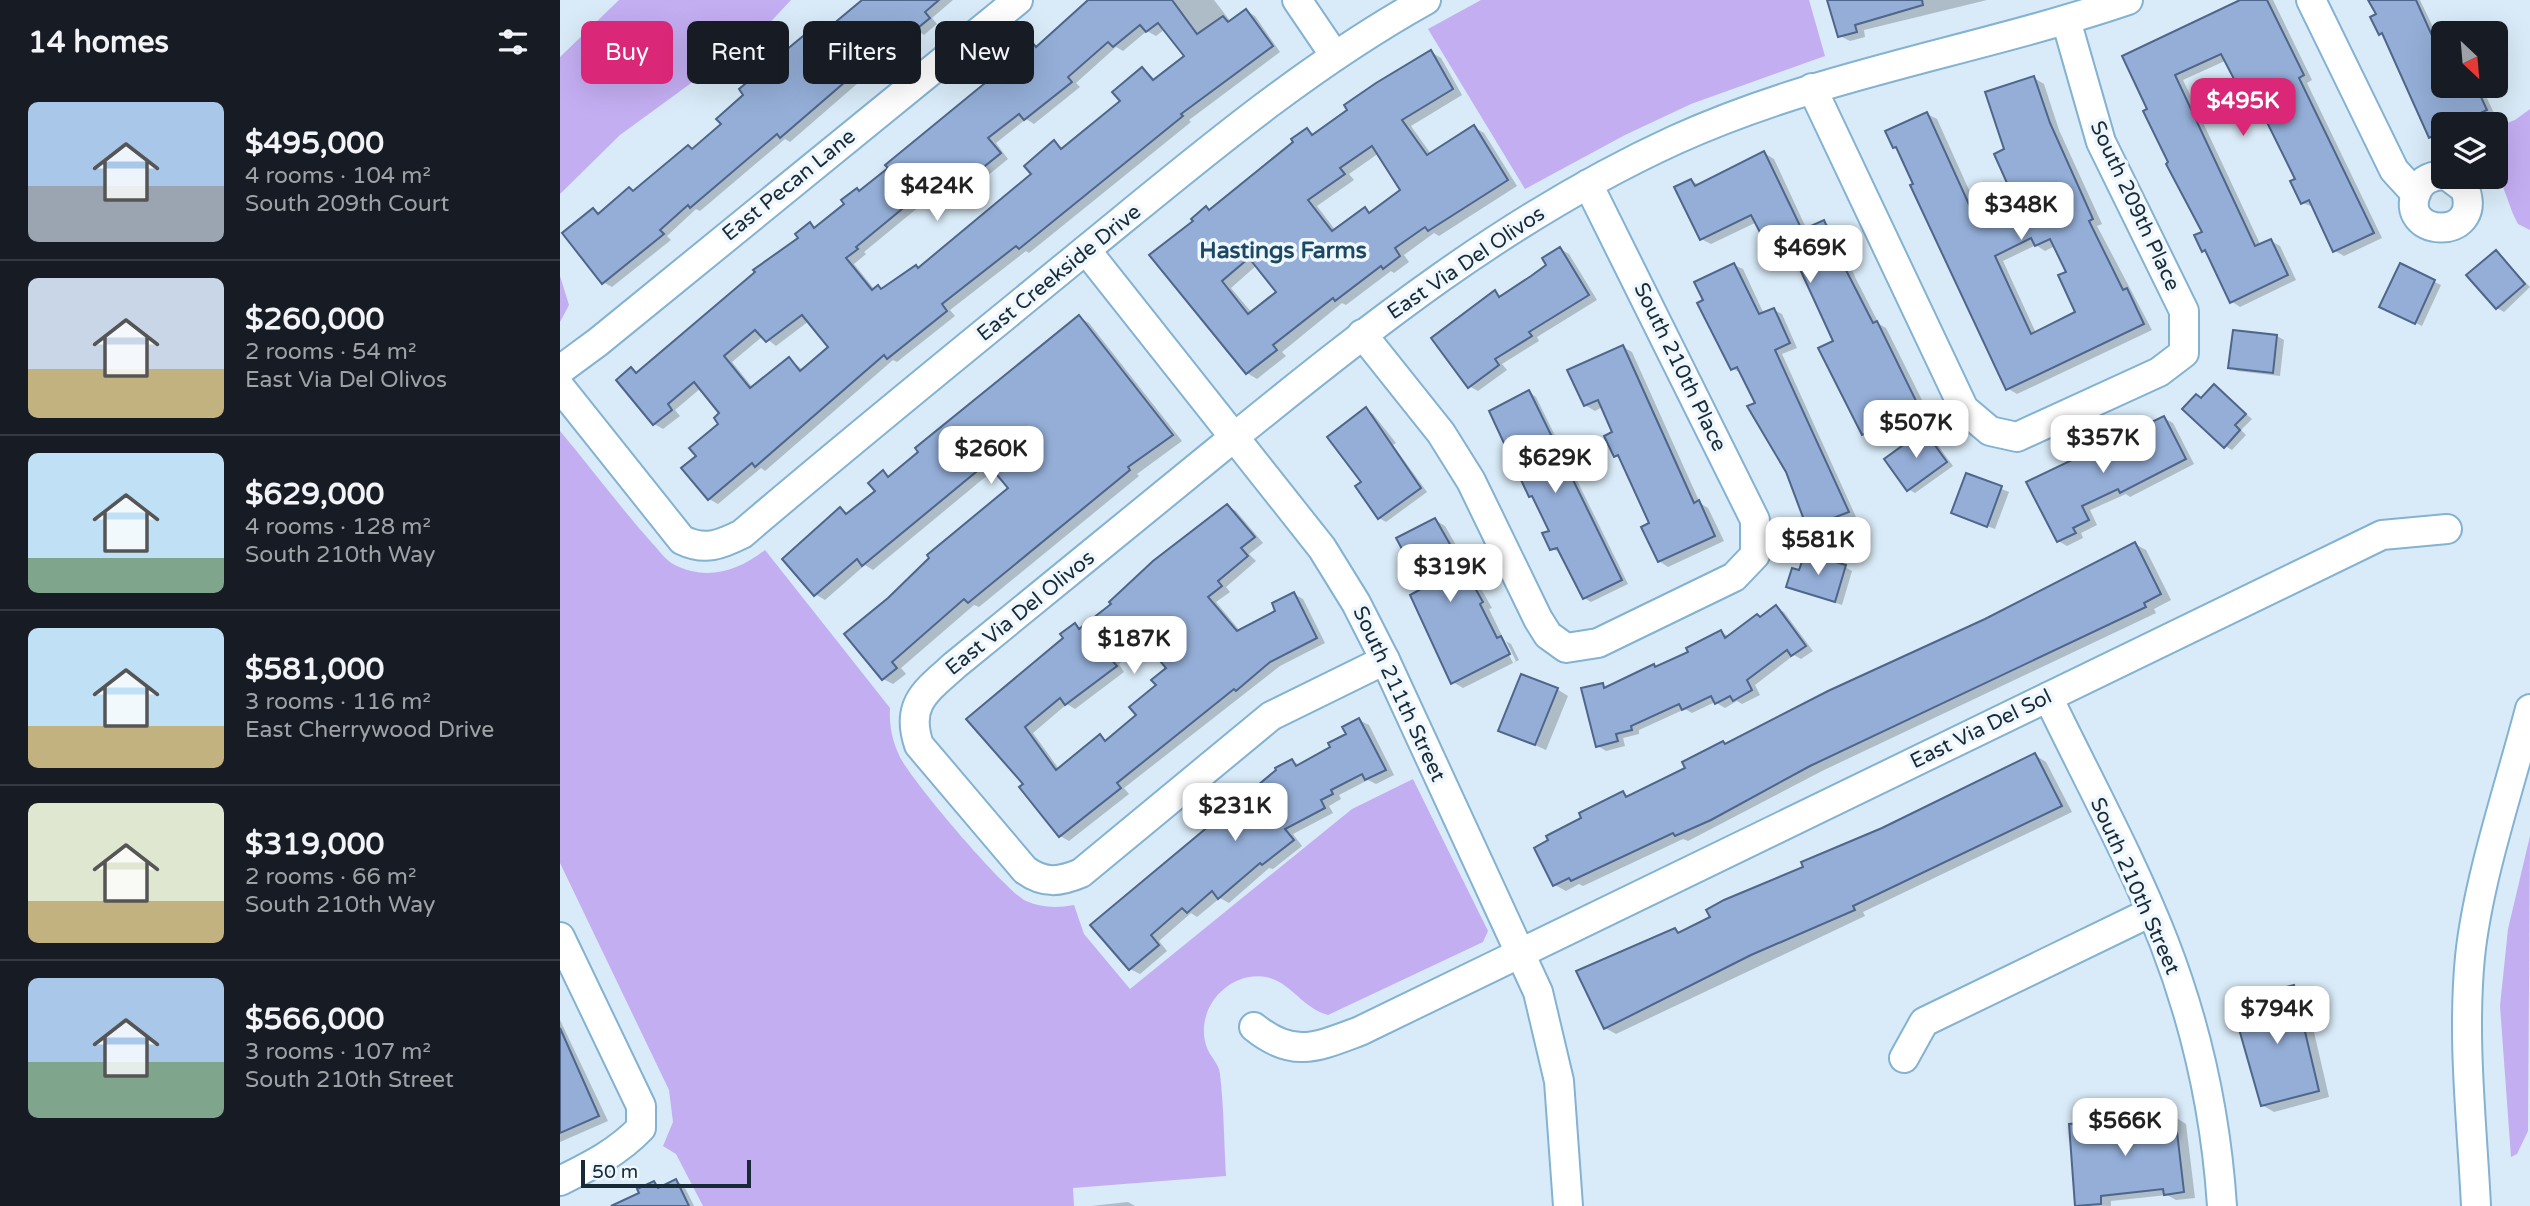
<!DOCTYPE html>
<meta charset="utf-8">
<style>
:root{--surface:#171b24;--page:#20242c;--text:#f1f3f6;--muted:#9ea1a6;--line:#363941;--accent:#db2777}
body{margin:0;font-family:"Varela Round",sans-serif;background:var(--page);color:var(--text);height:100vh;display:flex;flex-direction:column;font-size:26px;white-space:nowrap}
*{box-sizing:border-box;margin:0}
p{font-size:23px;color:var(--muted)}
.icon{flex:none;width:38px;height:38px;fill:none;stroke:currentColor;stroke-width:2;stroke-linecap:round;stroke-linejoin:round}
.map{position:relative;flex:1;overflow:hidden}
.panel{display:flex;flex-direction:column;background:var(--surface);width:560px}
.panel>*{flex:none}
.guide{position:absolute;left:21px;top:21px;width:665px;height:63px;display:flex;gap:14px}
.needle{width:46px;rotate:154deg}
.controls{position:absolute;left:1871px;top:21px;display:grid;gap:14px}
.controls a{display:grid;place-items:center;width:77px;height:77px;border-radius:10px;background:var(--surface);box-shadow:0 7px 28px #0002;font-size:35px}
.scale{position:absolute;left:21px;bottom:18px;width:170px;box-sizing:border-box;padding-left:7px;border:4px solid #182a36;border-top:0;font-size:19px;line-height:24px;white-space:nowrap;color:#182a36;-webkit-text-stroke:5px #eef7fe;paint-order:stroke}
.price{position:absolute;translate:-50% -60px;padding:0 16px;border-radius:14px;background:#fff;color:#222;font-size:23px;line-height:46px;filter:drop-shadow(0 2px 4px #0008)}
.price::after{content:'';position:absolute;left:50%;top:42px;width:21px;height:16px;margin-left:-10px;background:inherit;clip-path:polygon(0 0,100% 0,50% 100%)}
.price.selected{background:var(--accent);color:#fff}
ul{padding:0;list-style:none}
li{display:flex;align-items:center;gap:21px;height:175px;padding:0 28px}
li+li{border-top:2px solid var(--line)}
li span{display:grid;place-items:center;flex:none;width:196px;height:140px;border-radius:10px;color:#555}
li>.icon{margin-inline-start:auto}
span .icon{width:84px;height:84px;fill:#fffc;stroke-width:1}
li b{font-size:30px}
h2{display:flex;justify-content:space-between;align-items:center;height:84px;padding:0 28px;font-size:30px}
.chip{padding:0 24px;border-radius:10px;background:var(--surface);box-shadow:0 7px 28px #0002;font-size:24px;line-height:63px}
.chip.selected{background:var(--accent);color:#fff}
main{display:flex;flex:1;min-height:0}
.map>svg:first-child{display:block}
.green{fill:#c3aef2}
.shadow{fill:#0003;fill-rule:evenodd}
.building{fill:#94aed7;stroke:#4e668b;stroke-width:2;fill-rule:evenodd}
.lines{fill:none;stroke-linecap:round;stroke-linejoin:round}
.street-casing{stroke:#84b2d1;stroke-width:32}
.street{stroke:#fff;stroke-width:28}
.labels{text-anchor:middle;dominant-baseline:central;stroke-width:7;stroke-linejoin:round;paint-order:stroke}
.street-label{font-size:21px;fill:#182a36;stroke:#eef7fe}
.neighbourhood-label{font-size:23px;font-weight:bold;fill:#1c4863;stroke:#eef7fe}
</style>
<main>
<section class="panel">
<h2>14 homes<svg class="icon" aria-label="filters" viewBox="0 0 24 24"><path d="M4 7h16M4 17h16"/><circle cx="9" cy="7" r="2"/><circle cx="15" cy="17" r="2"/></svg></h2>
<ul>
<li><span style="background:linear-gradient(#a9c7e8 60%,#9aa5b1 0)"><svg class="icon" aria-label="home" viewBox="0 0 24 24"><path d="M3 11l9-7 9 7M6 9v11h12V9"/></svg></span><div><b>$495,000</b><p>4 rooms · 104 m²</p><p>South 209th Court</p></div></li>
<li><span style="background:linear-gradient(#c9d6e8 65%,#c2b280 0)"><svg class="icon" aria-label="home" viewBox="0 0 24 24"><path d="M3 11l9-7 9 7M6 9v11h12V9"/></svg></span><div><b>$260,000</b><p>2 rooms · 54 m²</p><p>East Via Del Olivos</p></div></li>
<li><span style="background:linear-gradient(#bfe0f5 75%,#7fa58c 0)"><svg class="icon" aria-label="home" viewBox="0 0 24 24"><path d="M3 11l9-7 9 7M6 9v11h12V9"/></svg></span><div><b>$629,000</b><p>4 rooms · 128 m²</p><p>South 210th Way</p></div></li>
<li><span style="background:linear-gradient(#bfe0f5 70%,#c2b280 0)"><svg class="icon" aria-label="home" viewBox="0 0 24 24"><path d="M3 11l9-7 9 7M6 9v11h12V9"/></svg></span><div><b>$581,000</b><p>3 rooms · 116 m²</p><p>East Cherrywood Drive</p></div></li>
<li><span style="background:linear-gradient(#dfe7d0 70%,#c2b280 0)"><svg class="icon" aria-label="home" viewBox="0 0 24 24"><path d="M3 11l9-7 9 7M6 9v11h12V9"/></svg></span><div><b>$319,000</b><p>2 rooms · 66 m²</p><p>South 210th Way</p></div></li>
<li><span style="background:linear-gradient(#a9c7e8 60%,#7fa58c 0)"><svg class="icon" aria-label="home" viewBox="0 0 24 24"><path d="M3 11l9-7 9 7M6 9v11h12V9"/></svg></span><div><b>$566,000</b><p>3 rooms · 107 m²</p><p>South 210th Street</p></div></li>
</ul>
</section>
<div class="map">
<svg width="1970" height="1206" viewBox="0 0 1970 1206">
<rect width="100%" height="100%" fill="#d9ebf8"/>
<g class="green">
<polygon points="59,0 231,0 201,32 60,135 0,194 0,57"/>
<polygon points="921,0 1249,0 1265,56 1131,104 1065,135 965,189 868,29"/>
<polygon points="1970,109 1970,230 1958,224 1953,214 1936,168 1936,127 1955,120"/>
<polygon points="0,276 9,305 0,322"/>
<path d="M0 431C31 468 60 507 92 543 99 550 106 561 115 565 147 581 178 571 205 550L330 708C329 724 332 740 339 755 348 777 446 892 466 901 482 908 497 908 514 905L524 934 570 989 792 809 853 779 928 931 923 942 768 1015C742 1008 731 982 706 977 668 971 635 1009 646 1045 649 1056 659 1063 660 1074 664 1108 664 1143 666 1176L513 1188 514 1206H143L116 1154 103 1146 113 1122 109 1090 0 863Z"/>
<polygon points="1970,836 1968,1131 1957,1154 1951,1157 1940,1006 1948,929"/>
</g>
<g class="shadow">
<polygon points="303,0 393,0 372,18 377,24 364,35 358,31 230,142 225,139 140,211 136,209 107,236 111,240 52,287 43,282 34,210 40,214 133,150 163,124 254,29 264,34"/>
<path d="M532 0H654L671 22 686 11 695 16 720 52 629 120 631 122 469 253 466 251 390 310 395 316 337 362 333 360 205 471 201 468 158 504 149 499 124 469 138 457 161 424 162 414 141 388 115 410 120 416 103 429 94 424 72 369 78 373 240 238 250 224 257 229 287 205 297 190 301 192 461 56 471 43 479 47ZM605 29 627 56 596 80 582 69 562 101 504 149 494 142 473 174 360 269 356 267 323 290H315L294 264 306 254 304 252 377 192 386 197 409 176 420 182 448 159 436 143 466 119 474 124 520 87 516 83 556 47 563 51 587 31 596 36ZM249 321 270 347 243 370 229 359 193 388 172 362 203 336 216 346Z"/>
<polygon points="1269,0 1427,0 1304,30 1305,37 1290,41 1280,36"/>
<polygon points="1685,0 1713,0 1752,80 1747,83 1822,238 1784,256 1775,251 1754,207 1742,203 1738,180 1701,106 1698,108 1689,103 1667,60 1623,80 1701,246 1711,241 1720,246 1736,280 1680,307 1671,301 1649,254 1643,250 1644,233 1565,57"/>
<polygon points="1810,0 1860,0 1883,48 1883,86 1921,86 1935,115 1916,124 1883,124 1883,140 1879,142 1870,136 1825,37 1821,34 1818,14"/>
<path d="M871 52 881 58 902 95 851 126 871 154 914 127 924 133 957 186 879 236 874 233 844 255 849 262 834 273 831 271 786 305 782 303 722 352 726 356 697 379 687 373 636 221 646 208 651 211 747 130 755 135ZM819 153 842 191 811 213 805 209 776 231 757 206 794 180 789 174ZM697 265 718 292 692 313 671 288Z"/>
<path d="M1474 78 1484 84 1499 130 1542 224 1537 226 1592 330 1457 394 1447 388 1339 149 1334 147 1367 114 1377 119 1423 221 1458 204 1446 150ZM1476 245 1485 251 1495 246 1508 272 1517 313 1476 333 1443 261Z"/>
<polygon points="1204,153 1214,159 1247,230 1264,222 1273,228 1296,279 1319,324 1326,328 1368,412 1313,440 1303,434 1276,342 1238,260 1226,266 1217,260 1197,222 1151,244 1141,239 1131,181 1140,185"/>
<polygon points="1000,249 1009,254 1037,300 977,337 979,341 942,364 947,370 918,391 909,386 935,293 942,297 988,265"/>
<polygon points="1936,252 1970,287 1944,312 1937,308"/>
<polygon points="1174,265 1183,269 1204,314 1214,310 1222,314 1237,348 1222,354 1296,517 1256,532 1248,527 1197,404 1181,373 1173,369"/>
<polygon points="1840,266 1881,285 1862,326 1829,310"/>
<polygon points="519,317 529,323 622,441 577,474 579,476 419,607 414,605 341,668 346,674 333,684 323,679 329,600 450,488 435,469 313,570 305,565 265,600 255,594 281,509 288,514 317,491 323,472 331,477"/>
<polygon points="1717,336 1724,340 1720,376 1677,371 1670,367"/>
<polygon points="1063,347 1072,352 1140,503 1148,508 1164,541 1108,567 1099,561 1091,524 1062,459 1055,456 1054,433 1042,407 1035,411 1025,405"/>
<polygon points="1661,391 1692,419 1681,430 1686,435 1672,450 1665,446 1642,399"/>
<polygon points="969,392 976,397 1068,584 1031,602 1024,598 1001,552 991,549 991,532 976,499 970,496"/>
<polygon points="806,410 813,414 836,443 833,445 867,492 826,522 819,518 804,482"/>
<polygon points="1604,418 1613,423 1634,464 1570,497 1566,494 1530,510 1537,525 1521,533 1523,538 1507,546 1498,541 1468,483"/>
<polygon points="1364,432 1371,436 1393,466 1355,493 1348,489"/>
<polygon points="1407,475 1449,492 1435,529 1400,516"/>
<path d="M667 506 676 511 703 543 689 554 696 561 666 587 670 592 656 602 680 631 718 612 734 594 743 599 765 643 720 666 564 788 569 794 509 841 500 836 466 784 409 719 506 638 515 625 522 629ZM587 642 609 668 578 715 547 741 540 737 499 769 473 733 507 704 515 709 564 672 559 664Z"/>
<path d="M875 520 885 526 932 608 929 609 944 640 951 644 959 660 903 688 893 682 865 589ZM942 641H946L956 661 953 663Z"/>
<polygon points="1575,544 1586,550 1611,600 1594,609 1596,613 1262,771 1128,841 1123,839 1023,886 1019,884 1006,891 995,885 1024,819 1063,793 1070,797 1127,768 1163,743 1167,745 1426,621"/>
<polygon points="1285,567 1292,571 1282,605 1228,586 1241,572"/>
<polygon points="1216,608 1224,612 1253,651 1241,659 1234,655 1195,685 1200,695 1182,704 1177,701 1165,708 1155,702 1132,713 1125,709 1079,730 1079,734 1063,738 1065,746 1046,751 1038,746 1042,685 1048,688 1097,668 1131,653 1161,632 1170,637"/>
<polygon points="997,689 1008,696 986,750 941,730"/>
<polygon points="799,720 809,725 834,775 816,784 808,780 779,795 781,799 769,806 773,813 733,834 742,846 713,869 709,868 669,903 660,898 637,917 631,913 599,941 607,951 580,974 570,969 533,925 732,761 740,765 773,748"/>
<polygon points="1475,755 1486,762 1512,812 1303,912 1305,916 1056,1034 1045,1028 1115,930 1121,933 1245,867"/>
<polygon points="1734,987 1745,993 1769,1097 1714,1112 1702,1105 1689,1021"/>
<polygon points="0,1020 48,1121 0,1142"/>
<polygon points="1615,1117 1626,1124 1635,1198 1616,1200 1607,1195 1551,1201 1551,1206 1517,1205 1567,1119"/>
<polygon points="116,1181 124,1186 134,1206 57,1206 94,1183 102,1188"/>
<polygon points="568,1202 575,1206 531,1206"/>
</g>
<g class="building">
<polygon points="302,0 379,0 365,12 370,18 354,31 350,26 220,138 217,134 130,208 128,205 100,230 104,234 42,284 2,233 33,208 38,214 69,187 73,191 128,145 132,149 161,124 156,119 183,95 179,89 254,27 260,35"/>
<path d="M528 0H612L637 34 663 16 668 22 686 9 713 46 621 114 623 116 459 249 456 246 382 304 387 311 327 359 324 355 195 467 192 463 148 500 121 468 136 456 129 448 158 424 154 418 159 413 134 382 108 404 112 410 93 425 56 380 71 367 76 373 195 272 193 270 238 238 235 234 250 222 254 228 284 204 281 200 297 188 299 191 328 168 325 165 458 56 456 53 471 41 476 47ZM598 23 624 56 593 80 582 67 552 92 560 101 501 149 494 140 464 166 471 174 358 268 356 265 321 289 318 285 312 290 286 258 298 249 296 247 370 186 376 193 403 169 410 178 441 153 428 138 459 114 464 120 512 82 508 77 548 42 553 47 580 25 586 32ZM242 315 268 347 240 371 229 357 190 388 164 356 195 330 206 342Z"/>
<polygon points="1267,0 1362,0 1363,5 1295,25 1297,32 1278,37"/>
<polygon points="1680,0 1707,0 1744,75 1739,78 1814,233 1773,252 1749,200 1741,204 1730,181 1735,179 1696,100 1687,104 1661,54 1615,75 1695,246 1711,239 1728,275 1670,303 1645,250 1642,252 1634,235 1642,232 1606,164 1608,162 1583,111 1587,109 1562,56"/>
<polygon points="1808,0 1856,0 1883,60 1883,86 1916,86 1927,110 1897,124 1883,124 1883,131 1869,138 1822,33 1819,35 1810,17 1816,14"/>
<path d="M871 50 893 89 842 120 867 155 914 125 948 180 868 231 865 227 835 248 840 256 823 269 821 266 775 301 773 298 713 345 717 350 686 374 589 255 633 221 631 219 646 206 649 210 733 142 731 139 747 128 752 135 787 110 784 105 816 83ZM812 146 840 190 809 213 805 207 772 231 748 200 785 174 780 168ZM689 258 716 292 688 314 662 281Z"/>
<path d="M1474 76 1490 123 1533 219 1529 221 1563 290 1567 288 1584 324 1446 390 1350 185 1353 184 1336 147 1333 148 1325 131 1367 112 1417 222 1456 203 1434 154 1444 149 1425 92ZM1471 238 1475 246 1490 239 1506 272 1498 275 1515 312 1471 334 1435 256Z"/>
<polygon points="1204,151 1242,230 1264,220 1287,272 1313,323 1317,321 1359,407 1302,435 1258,348 1273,341 1233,254 1215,261 1191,215 1140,240 1114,187 1131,179 1135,186"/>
<polygon points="1000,247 1029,295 969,332 972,336 935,359 939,365 908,388 871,338 935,290 939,297 971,276 986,265 982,258"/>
<polygon points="1936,250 1965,284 1936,309 1906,275"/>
<polygon points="1174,263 1199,314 1214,308 1230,343 1215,350 1289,512 1247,528 1226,472 1187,406 1195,403 1177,367 1171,370 1137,303 1143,300 1134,282"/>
<polygon points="1840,263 1875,280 1855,324 1819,307"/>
<polygon points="519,315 613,435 568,467 570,470 408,603 404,599 332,662 337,668 322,680 284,634 328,598 369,558 367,555 448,488 427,463 302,566 297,559 254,596 222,559 280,507 286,514 315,491 308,483 323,470 328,477 358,452 355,448"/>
<polygon points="1673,330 1717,335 1713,373 1668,368"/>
<polygon points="1063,345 1134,503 1139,500 1155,536 1098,562 1081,527 1089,523 1058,455 1054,457 1044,436 1052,432 1038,400 1024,406 1007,370"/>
<polygon points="1654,384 1686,414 1675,425 1680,430 1664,448 1622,409 1636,394 1641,398"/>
<polygon points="969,390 1062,580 1023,599 997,548 990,550 982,533 989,531 972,496 969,497 929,411"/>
<polygon points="806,407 861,488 818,519 795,486 801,482 767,437"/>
<polygon points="1604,416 1626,459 1560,493 1558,489 1522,506 1529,520 1513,528 1516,533 1497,542 1466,482"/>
<polygon points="1364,430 1387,462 1347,491 1324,459"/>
<polygon points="1406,473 1442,486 1427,527 1391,513"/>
<path d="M667 504 695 537 681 548 688 556 658 581 662 586 648 597 677 631 715 611 712 603 734 592 757 638 710 662 676 691 674 689 557 783 561 788 499 837 459 787 463 784 406 719 503 638 500 634 515 623 519 629 551 604 549 602 593 561ZM579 636 606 668 591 680 596 685 569 707 576 715 545 741 540 734 496 770 465 727 500 698 505 705 557 666 551 659Z"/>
<polygon points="875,518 923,602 920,604 937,638 941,636 950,654 891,684 850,595 863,588 836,538"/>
<polygon points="1575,542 1601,594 1584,603 1586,607 1250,766 1151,820 1115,836 1113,833 1011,881 1009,878 993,886 974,848 988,840 986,836 1021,818 1019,813 1063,791 1066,797 1125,768 1122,762 1163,741 1165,744 1268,691 1425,619"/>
<polygon points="1245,553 1286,565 1275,602 1226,587 1232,568 1239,570"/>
<polygon points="1216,605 1246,646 1231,656 1227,650 1187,680 1192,690 1173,701 1170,696 1155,704 1151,696 1122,710 1119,704 1071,726 1072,730 1056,734 1058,741 1036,747 1021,688 1043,683 1044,688 1094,664 1095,667 1128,652 1126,648 1161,630 1165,638 1197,614 1200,617"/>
<polygon points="961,674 998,688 975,745 938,731"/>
<polygon points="799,718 826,770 805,780 802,774 771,790 773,794 761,800 765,808 725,829 734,840 702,865 700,863 658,899 652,891 627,913 622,908 591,935 599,945 569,970 530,925 716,770 715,768 732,759 736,766 770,747 768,743 786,734 782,727"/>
<polygon points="1475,753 1502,806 1293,906 1295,910 1191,955 1044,1029 1016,971 1115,928 1118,933 1150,917 1146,910 1164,900 1243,867 1241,862 1322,828"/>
<polygon points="1734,985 1759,1091 1701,1106 1677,1022 1687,1020 1682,999"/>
<polygon points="0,1028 39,1116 0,1133"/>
<polygon points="1587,1115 1587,1119 1615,1115 1624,1192 1604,1195 1603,1189 1541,1196 1541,1204 1515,1206 1509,1124 1565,1120 1565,1117"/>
<polygon points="116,1179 129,1206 51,1206 79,1193 77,1189 94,1181 98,1188"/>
</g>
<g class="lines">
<defs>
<g id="street">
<polyline points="737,0 775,56"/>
<polyline points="1751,0 1834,170 1855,193"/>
<polyline points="1252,88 1404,409 1430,431 1457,437 1599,372 1624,353 1624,311 1541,142 1506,20"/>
<path d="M1883 175C1872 176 1861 180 1857 191 1836 237 1924 243 1905 189L1889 177"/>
<polyline points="526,250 762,548 796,603 825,660 978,992 999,1081 1008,1206"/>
<polyline points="802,334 881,433 911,481 978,619 988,635 1006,648 1038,643 1174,577 1195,555 1195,520 1028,184"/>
<polyline points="0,370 38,342 458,0"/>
<path d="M0 387 122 540C145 551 160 545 182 534 292 440 405 349 517 257 629 166 740 70 866 0"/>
<path d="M825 660 711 716 521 873C500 882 484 884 465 870L359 745C345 704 366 691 395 665 486 591 576 517 667 443 808 328 949 216 1115 140 1260 74 1418 51 1568 0"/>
<path d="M1488 697C1527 778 1571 858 1604 942 1637 1027 1656 1115 1662 1206"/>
<path d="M0 937 81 1106V1128C57 1153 30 1166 0 1181"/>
<path d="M694 1027C733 1059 757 1047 800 1031L1822 535 1887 529"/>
<polyline points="1344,1058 1364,1022 1591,912"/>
<path d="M1916 1206C1912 1124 1902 1039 1910 957 1918 879 1950 786 1970 709"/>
</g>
</defs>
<use href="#street" class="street-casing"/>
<use href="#street" class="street"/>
</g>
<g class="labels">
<g class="street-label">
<text transform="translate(229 185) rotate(-39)">East Pecan Lane</text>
<text transform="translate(1575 206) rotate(65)">South 209th Place</text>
<text transform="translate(906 263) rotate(-34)">East Via Del Olivos</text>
<text transform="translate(499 273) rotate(-39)">East Creekside Drive</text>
<text transform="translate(1120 367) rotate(64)">South 210th Place</text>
<text transform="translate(460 613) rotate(-39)">East Via Del Olivos</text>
<text transform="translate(839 694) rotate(65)">South 211th Street</text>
<text transform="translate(1421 729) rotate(-26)">East Via Del Sol</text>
<text transform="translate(1575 886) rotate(66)">South 210th Street</text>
</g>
<g class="neighbourhood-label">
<text x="723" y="251">Hastings Farms</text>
</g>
</g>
</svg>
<div class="controls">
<a><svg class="needle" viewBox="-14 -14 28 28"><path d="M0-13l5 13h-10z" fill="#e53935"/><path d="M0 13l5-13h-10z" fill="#9ea1a6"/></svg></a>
<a><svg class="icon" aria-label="layers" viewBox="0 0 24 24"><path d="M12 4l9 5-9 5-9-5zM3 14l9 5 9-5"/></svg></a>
</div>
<div class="scale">50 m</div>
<b class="price selected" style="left:1683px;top:138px">$495K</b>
<b class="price" style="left:377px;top:223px">$424K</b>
<b class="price" style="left:1461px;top:242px">$348K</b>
<b class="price" style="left:1250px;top:285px">$469K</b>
<b class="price" style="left:1356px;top:460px">$507K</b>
<b class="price" style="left:1543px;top:475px">$357K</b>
<b class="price" style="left:431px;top:486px">$260K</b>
<b class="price" style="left:995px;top:495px">$629K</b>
<b class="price" style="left:1258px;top:577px">$581K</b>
<b class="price" style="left:890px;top:604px">$319K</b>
<b class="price" style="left:574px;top:676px">$187K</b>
<b class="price" style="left:675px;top:843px">$231K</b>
<b class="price" style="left:1717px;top:1046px">$794K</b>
<b class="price" style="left:1565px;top:1158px">$566K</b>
<div class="guide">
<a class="chip selected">Buy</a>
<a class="chip">Rent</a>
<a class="chip">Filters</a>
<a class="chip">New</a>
</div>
</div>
</main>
